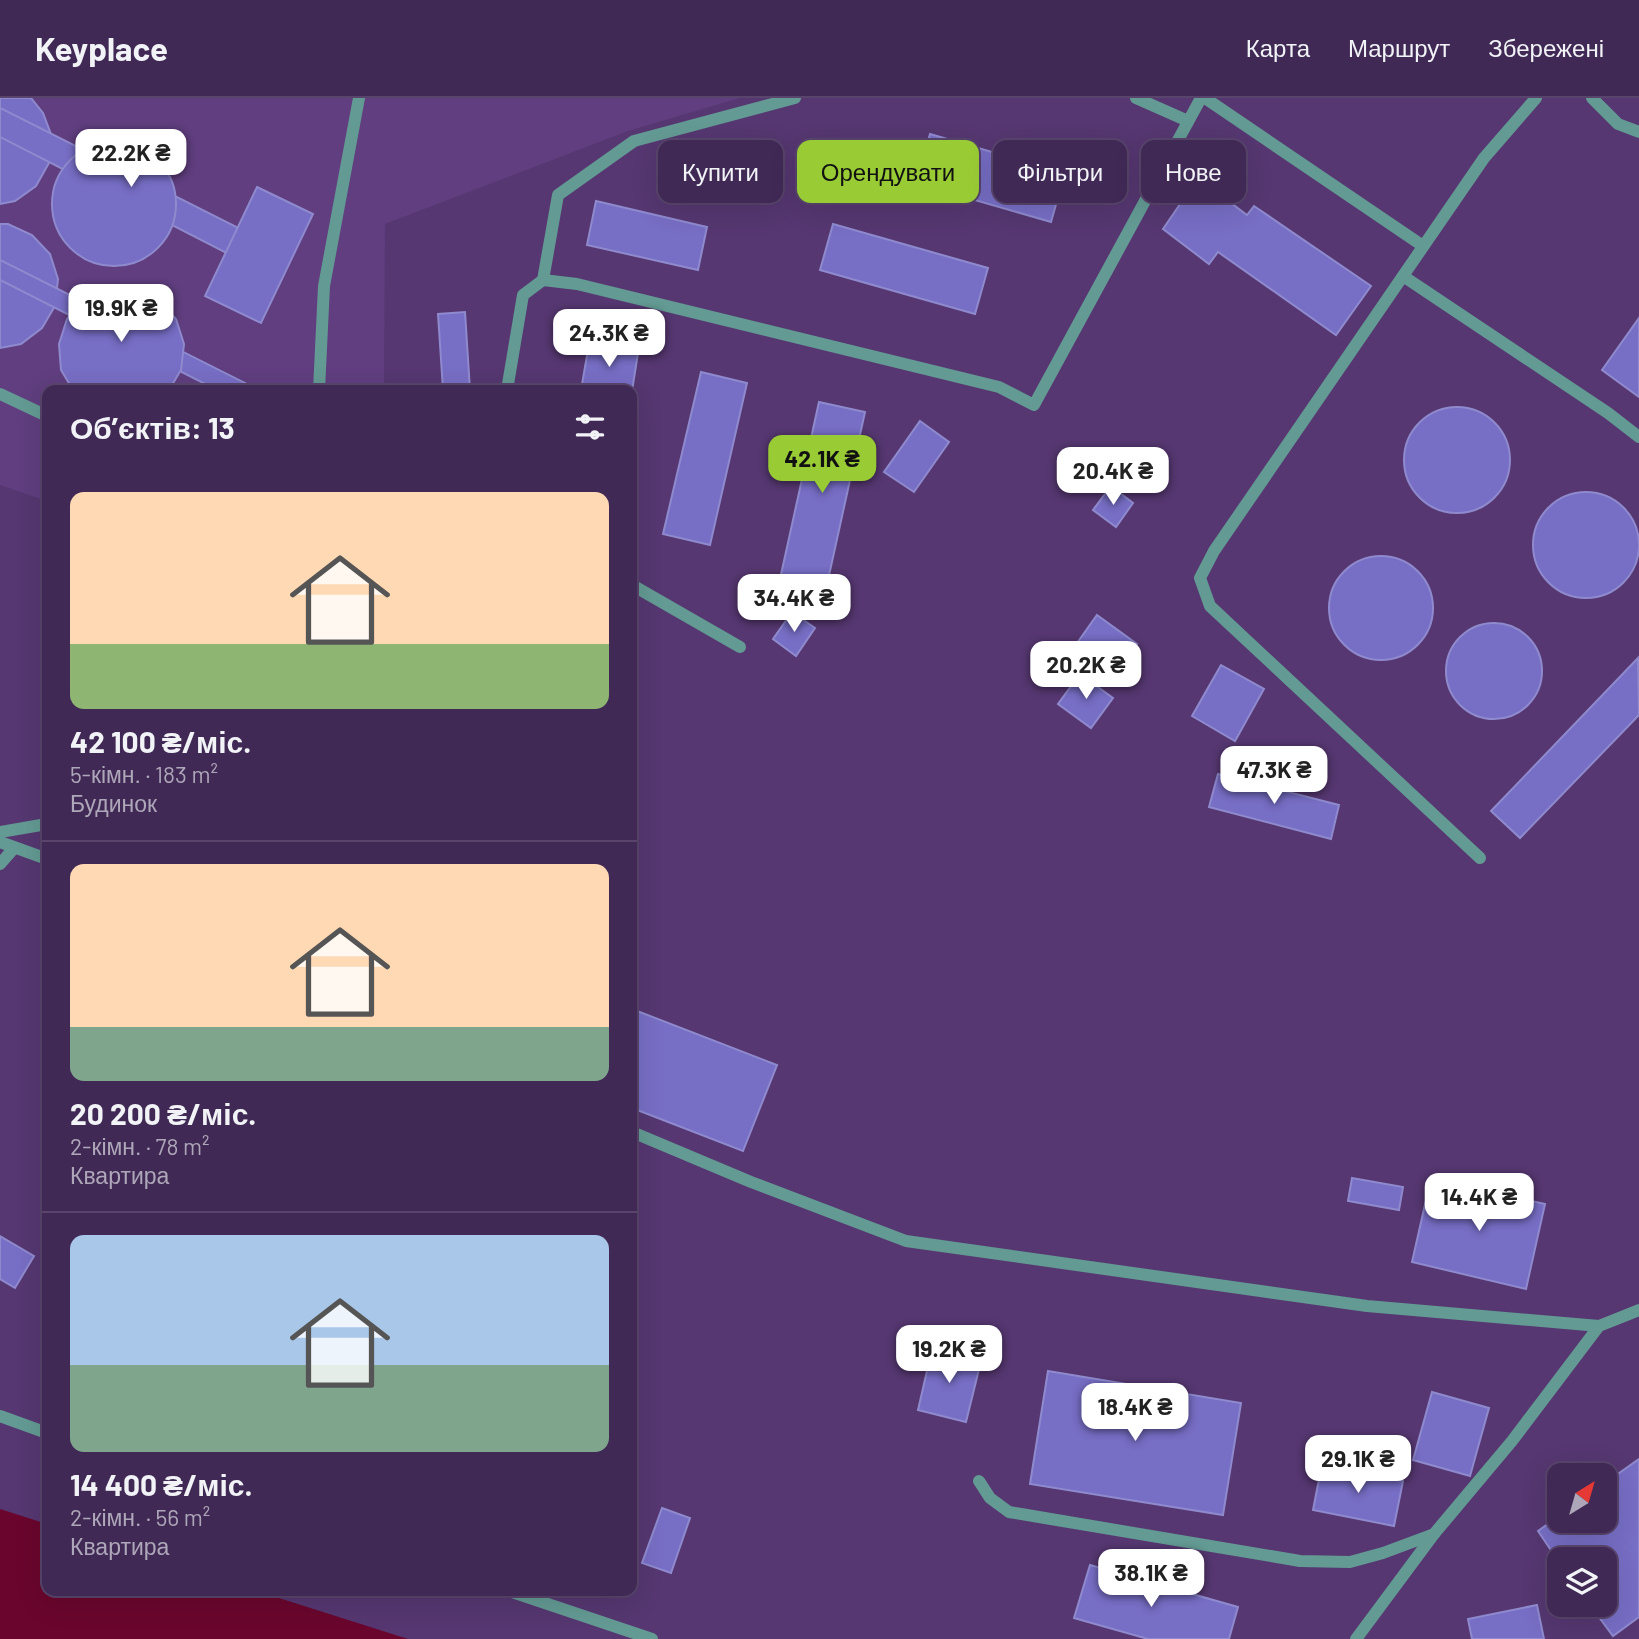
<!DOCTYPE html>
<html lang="uk">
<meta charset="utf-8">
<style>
:root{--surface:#402955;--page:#4b355f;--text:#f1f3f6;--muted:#aea6b9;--line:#59456c;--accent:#99cb35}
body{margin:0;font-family:Barlow,sans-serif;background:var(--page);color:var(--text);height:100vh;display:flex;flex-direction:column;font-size:26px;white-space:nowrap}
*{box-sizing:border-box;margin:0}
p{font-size:23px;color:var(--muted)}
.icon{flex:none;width:38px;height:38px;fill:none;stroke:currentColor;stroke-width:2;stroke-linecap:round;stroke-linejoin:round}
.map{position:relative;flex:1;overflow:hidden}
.side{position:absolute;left:42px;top:287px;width:595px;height:1211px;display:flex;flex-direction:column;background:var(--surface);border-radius:14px;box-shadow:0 7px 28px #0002,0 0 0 2px var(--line)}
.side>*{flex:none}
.banner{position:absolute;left:658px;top:42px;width:665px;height:63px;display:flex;gap:14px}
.needle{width:46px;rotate:37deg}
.controls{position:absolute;left:1547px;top:1365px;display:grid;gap:14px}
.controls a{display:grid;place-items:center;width:70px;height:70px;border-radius:14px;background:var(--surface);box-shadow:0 7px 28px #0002,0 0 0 2px var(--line);font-size:35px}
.price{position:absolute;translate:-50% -60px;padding:0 16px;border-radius:14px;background:#fff;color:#222;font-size:23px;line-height:46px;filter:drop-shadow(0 2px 4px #0008)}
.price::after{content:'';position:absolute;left:50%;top:42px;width:21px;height:16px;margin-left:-10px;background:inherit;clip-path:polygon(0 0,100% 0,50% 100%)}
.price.active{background:var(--accent);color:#111}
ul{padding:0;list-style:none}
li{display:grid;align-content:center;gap:14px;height:371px;padding:0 28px}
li+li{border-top:2px solid var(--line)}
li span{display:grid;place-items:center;height:217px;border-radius:14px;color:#555}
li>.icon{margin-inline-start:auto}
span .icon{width:126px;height:126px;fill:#fffc;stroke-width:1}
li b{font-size:30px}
h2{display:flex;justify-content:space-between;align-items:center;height:84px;padding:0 28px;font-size:30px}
.pill{padding:0 24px;border-radius:14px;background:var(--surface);box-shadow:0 7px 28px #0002,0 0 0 2px var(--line);font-size:24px;line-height:63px}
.pill.active{background:var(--accent);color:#111}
header{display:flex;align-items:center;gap:42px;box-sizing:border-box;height:98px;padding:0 35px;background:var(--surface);border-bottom:2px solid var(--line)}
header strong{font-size:33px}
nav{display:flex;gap:38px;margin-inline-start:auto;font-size:24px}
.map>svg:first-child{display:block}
.built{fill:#603e7f}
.water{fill:#6a062d}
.pier{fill:#563771}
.building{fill:#776ec5;stroke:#8f8ace;stroke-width:2}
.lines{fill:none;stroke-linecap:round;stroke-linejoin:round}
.minor{stroke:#639a93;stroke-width:12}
</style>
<header>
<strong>Keyplace</strong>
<nav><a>Карта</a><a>Маршрут</a><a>Збережені</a></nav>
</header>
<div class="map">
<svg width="1639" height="1541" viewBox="0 0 1639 1541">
<rect width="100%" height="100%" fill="#563771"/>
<polygon class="built" points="0,0 740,0 628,33 385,126 384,292 47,292 47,403 0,387"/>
<polygon class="water" points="0,1411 47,1426 47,1493 257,1493 408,1541 0,1541"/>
<polygon class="pier" points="257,1493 268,1493 410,1538 412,1541"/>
<g class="building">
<polygon points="0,0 31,0 43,15 52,39 49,65 36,88 15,103 0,106"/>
<polygon points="0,10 264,143 252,168 0,39"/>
<polygon points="930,36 1065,75 1051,124 916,85"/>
<circle cx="114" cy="106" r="62"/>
<polygon points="1198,80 1247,117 1254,108 1371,188 1336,237 1218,154 1209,166 1163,131"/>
<polygon points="257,89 313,116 261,225 205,198"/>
<polygon points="596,103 707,129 698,172 587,147"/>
<polygon points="0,126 8,126 32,137 50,156 58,181 55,208 42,230 21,246 0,250"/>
<polygon points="833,126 988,170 975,216 820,172"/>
<polygon points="0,162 259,292 217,292 0,182"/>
<polygon points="108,191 134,191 158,202 176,221 184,246 181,272 169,292 73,292 61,272 59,246 67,221 84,202"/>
<polygon points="465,214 470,292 443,292 438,216"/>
<polygon points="1639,220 1639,299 1602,272"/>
<polygon points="589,246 638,255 632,293 581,292"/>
<polygon points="701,274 747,285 710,447 663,436"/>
<polygon points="819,304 865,314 826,491 780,481"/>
<circle cx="1457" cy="362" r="53"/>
<polygon points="920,323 949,344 914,394 884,374"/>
<polygon points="1111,388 1133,405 1116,429 1093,412"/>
<circle cx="1586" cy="447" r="53"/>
<circle cx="1381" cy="510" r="52"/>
<polygon points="792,514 815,530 796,558 773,541"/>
<polygon points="1097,517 1137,546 1110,583 1070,555"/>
<circle cx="1494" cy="573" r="48"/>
<polygon points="1638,560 1639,617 1520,740 1491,713"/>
<polygon points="1221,567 1264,591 1235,643 1192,618"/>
<polygon points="1080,576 1113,600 1091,630 1058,606"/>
<polygon points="1218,676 1339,707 1331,741 1209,709"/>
<polygon points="632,911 777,967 743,1053 632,1010"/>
<polygon points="1352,1080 1403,1089 1399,1112 1348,1103"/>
<polygon points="1431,1080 1545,1106 1526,1191 1412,1164"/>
<polygon points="0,1138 34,1158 15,1190 0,1181"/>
<polygon points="932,1251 981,1263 966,1324 918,1312"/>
<polygon points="1048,1273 1241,1305 1223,1417 1030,1386"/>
<polygon points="1432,1294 1489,1310 1470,1378 1413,1362"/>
<polygon points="1639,1361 1639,1519 1613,1538 1590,1507 1605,1507 1605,1461 1559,1461 1559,1464 1538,1433 1559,1418 1559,1423 1605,1423 1605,1385"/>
<polygon points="1322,1366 1403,1383 1394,1428 1313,1412"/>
<polygon points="662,1410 690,1420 671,1475 642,1465"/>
<polygon points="1090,1467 1238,1509 1229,1541 1148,1541 1074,1520"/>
<polygon points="1537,1507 1544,1541 1472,1541 1468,1521"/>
</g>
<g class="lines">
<g class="minor">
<polyline points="1136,0 1188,23"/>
<polyline points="1205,0 1423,148"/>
<polyline points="1592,0 1618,26 1639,34"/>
<polyline points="1403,178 1608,315 1639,339"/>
<polyline points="543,182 558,97 634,43 795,0"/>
<polyline points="319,292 324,188 359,0"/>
<polyline points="507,292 523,197 543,182 577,186 999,289 1034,307 1201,0"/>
<polyline points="0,296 47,318"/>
<polyline points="632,487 740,549"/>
<polyline points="0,734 41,727 47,729"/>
<polyline points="0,744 47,761"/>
<polyline points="1480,760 1210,508 1200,480 1214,453 1484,60 1536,0"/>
<polyline points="0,766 14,750"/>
<polyline points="632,1034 751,1084 906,1143 1367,1208 1599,1228 1639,1212"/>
<polyline points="0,1318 47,1335"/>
<polyline points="979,1383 990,1400 1009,1414 1300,1463 1350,1464 1383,1455 1434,1436"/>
<polyline points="509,1493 652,1541"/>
<polyline points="1356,1541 1434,1436 1512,1343 1599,1228"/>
</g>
</g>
</svg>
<div class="controls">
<a><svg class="needle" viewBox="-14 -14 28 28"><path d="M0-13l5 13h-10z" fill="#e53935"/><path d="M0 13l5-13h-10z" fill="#aea6b9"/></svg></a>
<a><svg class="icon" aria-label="layers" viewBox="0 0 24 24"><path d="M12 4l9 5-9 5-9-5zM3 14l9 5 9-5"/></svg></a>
</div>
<b class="price" style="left:131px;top:91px">22.2K ₴</b>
<b class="price" style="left:121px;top:246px">19.9K ₴</b>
<b class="price" style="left:609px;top:271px">24.3K ₴</b>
<b class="price active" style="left:822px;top:397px">42.1K ₴</b>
<b class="price" style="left:1113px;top:409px">20.4K ₴</b>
<b class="price" style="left:794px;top:536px">34.4K ₴</b>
<b class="price" style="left:1086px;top:603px">20.2K ₴</b>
<b class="price" style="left:1274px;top:708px">47.3K ₴</b>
<b class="price" style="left:1479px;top:1135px">14.4K ₴</b>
<b class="price" style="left:949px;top:1287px">19.2K ₴</b>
<b class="price" style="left:1135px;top:1345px">18.4K ₴</b>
<b class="price" style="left:1358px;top:1397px">29.1K ₴</b>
<b class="price" style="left:1151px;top:1511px">38.1K ₴</b>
<div class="banner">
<a class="pill">Купити</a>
<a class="pill active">Орендувати</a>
<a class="pill">Фільтри</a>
<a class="pill">Нове</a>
</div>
<section class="side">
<h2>Об’єктів: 13<svg class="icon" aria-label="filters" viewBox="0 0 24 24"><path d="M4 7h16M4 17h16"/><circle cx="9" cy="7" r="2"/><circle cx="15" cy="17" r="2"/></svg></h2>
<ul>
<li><span style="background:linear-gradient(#ffd9b3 70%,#8fb573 0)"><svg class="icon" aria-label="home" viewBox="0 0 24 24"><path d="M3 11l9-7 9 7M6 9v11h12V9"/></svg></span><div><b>42 100 ₴/міс.</b><p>5-кімн. · 183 m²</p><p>Будинок</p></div></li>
<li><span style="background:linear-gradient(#ffd9b3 75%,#7fa58c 0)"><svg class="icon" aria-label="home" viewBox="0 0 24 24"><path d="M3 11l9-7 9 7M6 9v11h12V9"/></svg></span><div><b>20 200 ₴/міс.</b><p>2-кімн. · 78 m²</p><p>Квартира</p></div></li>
<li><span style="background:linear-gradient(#a9c7e8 60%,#7fa58c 0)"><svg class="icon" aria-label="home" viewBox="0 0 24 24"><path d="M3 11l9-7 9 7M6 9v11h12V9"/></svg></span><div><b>14 400 ₴/міс.</b><p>2-кімн. · 56 m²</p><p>Квартира</p></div></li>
</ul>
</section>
</div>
